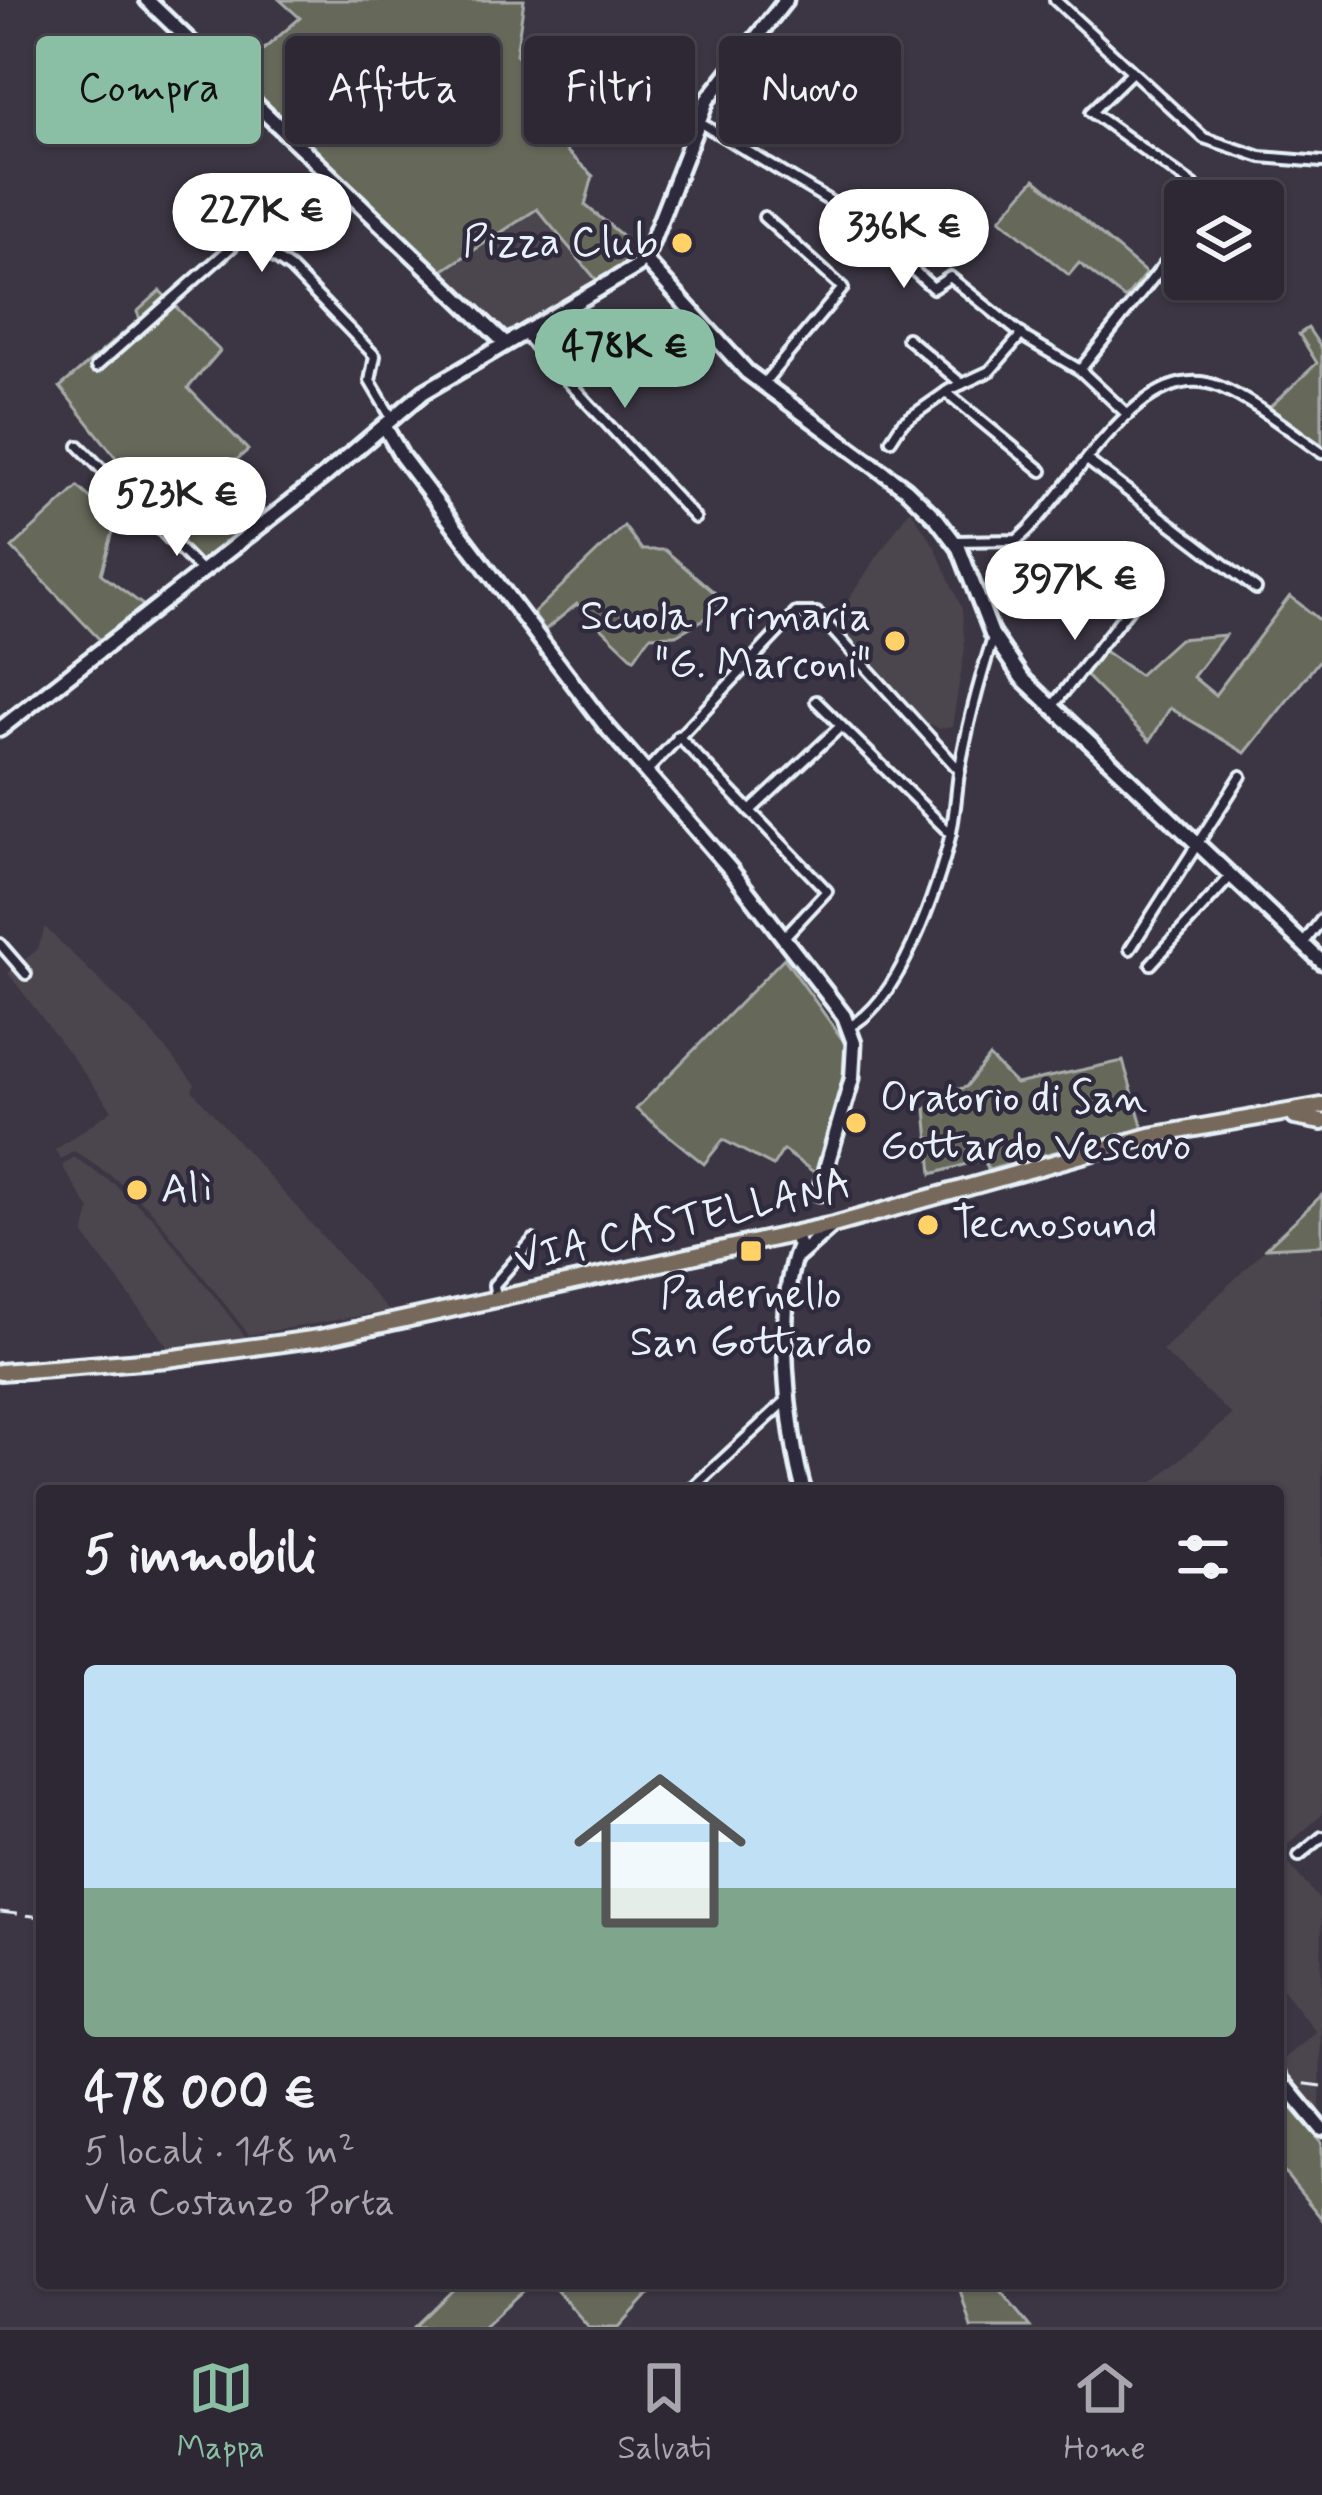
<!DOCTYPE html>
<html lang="it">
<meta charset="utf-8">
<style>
:root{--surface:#2d2833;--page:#39343f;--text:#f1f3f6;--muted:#a7a6ac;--line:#48444e;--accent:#8abfa5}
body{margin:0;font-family:Mynerve,sans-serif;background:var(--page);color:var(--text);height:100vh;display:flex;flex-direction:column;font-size:45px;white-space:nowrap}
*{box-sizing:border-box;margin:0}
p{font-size:39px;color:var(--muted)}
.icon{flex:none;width:66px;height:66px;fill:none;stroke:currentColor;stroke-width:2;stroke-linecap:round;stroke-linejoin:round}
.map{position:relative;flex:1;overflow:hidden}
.sheet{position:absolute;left:36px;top:1485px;width:1248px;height:804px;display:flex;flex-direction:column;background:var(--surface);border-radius:12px;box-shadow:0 3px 9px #0004,0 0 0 3px var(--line)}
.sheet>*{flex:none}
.banner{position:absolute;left:36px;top:36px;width:1251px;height:108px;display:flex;gap:24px}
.buttons{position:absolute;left:1164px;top:180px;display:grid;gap:24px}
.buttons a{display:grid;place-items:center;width:120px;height:120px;border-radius:12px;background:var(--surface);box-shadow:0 3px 9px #0004,0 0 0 3px var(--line);font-size:60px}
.price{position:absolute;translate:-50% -102px;padding:0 27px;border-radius:42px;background:#fff;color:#222;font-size:39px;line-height:78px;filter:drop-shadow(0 3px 6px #0008)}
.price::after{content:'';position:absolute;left:50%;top:72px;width:36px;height:27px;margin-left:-18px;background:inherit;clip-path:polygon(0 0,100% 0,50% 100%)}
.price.on{background:var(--accent);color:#111}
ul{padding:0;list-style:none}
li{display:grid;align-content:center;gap:24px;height:636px;padding:0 48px}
li span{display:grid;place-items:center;height:372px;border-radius:12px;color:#555}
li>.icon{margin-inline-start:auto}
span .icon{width:216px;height:216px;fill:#fffc;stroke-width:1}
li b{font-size:51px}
h2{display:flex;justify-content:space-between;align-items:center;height:144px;padding:0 48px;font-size:51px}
.tag{padding:0 42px;border-radius:12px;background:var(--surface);box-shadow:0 3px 9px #0004,0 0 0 3px var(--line);font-size:42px;line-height:108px}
.tag.on{background:var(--accent);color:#111}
.tab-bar{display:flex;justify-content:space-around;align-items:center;height:168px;border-top:3px solid var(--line);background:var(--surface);font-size:33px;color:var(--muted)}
.tab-bar a{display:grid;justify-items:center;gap:6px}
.tab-bar .on{color:var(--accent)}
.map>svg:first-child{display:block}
.built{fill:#4c444d}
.green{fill:#66685a;stroke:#a7aca9;stroke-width:3}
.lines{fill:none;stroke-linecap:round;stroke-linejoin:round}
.street-casing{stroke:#e8f1f8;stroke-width:16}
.secondary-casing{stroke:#e8f1f8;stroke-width:21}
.primary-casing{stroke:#e8f1f8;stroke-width:22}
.street{stroke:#2f2a3d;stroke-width:8}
.secondary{stroke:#2f2a3d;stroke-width:12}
.primary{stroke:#76695c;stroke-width:14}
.rail{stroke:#e8f1f8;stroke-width:3;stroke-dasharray:18 9;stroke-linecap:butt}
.poi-dot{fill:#ffd166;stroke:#2f2a3d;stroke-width:4.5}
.labels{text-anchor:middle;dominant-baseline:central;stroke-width:9;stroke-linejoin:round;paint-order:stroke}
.poi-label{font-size:42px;fill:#e8f1f8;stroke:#2f2a3d;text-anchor:start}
.street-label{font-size:42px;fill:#e8f1f8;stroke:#2f2a3d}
</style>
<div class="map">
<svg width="1322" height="2327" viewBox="0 0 1322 2327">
<rect width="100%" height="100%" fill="#3c3644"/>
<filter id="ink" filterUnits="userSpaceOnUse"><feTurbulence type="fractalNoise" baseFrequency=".00833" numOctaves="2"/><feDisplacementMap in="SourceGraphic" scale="24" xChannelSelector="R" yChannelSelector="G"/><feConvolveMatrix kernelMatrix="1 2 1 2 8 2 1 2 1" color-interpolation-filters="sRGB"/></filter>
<g filter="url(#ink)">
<g class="built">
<polygon points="537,209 599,283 508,337 439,273"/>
<polygon points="910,509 935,547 962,609 965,649 952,726 940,729 926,722 840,631 849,624 838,614"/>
<polygon points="45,927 147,1027 195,1084 192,1090 389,1311 249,1335 152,1211 113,1177 74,1151 61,1159 55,1150 112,1110 8,973 38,949"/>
<polygon points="74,1157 114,1184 153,1218 250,1342 335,1328 177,1359 84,1235 90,1210 62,1166"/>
<polygon points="1322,1245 1322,1815 1279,1852 1322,1903 1320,2118 1278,2069 1278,2064 1316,2032 1278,1984 1278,1491 1143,1491 1232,1415 1162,1351 1266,1248"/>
</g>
<g class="green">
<polygon points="280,0 524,0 516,54 525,64 555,41 593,102 559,126 555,140 593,176 585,205 638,249 633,259 599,283 537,209 439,273 234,75 300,18"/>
<polygon points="1035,179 1146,273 1125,299 1079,263 1069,275 1000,219"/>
<polygon points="160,291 220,351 188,388 248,450 225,470 266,512 202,566 60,387 140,319 137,312"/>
<polygon points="1308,328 1322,349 1322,445 1269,408 1317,363 1299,334"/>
<polygon points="78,487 116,521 101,574 147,608 103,643 12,548"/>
<polygon points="624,526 642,550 665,550 729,605 676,635 650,636 634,659 577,604 545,630 533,614"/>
<polygon points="1290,596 1322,622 1322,657 1245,753 1170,708 1150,741 1080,670 1103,650 1139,675 1179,639 1225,635 1193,677 1215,695"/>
<polygon points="784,958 848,1047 835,1125 818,1175 783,1150 773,1166 723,1140 704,1164 636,1109"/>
<polygon points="989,1057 1016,1084 1123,1061 1143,1128 988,1170 984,1159 932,1174 926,1109 943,1094 966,1087"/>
<polygon points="1322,1195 1322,1245 1266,1248"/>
<polygon points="1278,2092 1322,2143 1322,2219 1278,2165"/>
<polygon points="460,2283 531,2283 483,2327 415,2327"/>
<polygon points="550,2283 659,2283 619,2327 589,2327"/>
<polygon points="958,2283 994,2283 1030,2327 971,2327"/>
</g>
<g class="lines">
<defs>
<g id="street">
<polyline points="1055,0 1204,138 1261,157 1322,162"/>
<polyline points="1131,73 1091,112 1215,201"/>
<polyline points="699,122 851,214 933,288 950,277 1027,339 1080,370 1128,415"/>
<polyline points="524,334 695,518"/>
<polyline points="907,338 962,384"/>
<polyline points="96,367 244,236 291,269 375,356 370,381 393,420"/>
<polyline points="1080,370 1185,238"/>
<polyline points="762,385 843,288 764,217"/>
<polyline points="946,392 1042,471"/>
<polyline points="891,440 902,423 949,390 990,371 1022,334"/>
<polyline points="79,446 201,571"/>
<polyline points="1087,460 1256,589"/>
<path d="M955 541 1017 540C1069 498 1139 352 1220 387 1257 403 1290 431 1322 453"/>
<polyline points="816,701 951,834"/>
<polyline points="1052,707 1132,605"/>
<polyline points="678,736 827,891 784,937"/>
<polyline points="647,771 796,613 817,613 960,771"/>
<polyline points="750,811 841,726"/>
<polyline points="0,944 26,974"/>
<polyline points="1303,944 1322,919"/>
<polyline points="1130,949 1241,776"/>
<polyline points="1151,964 1230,877"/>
<path d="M848 1027C898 1005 938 889 950 837 955 816 956 794 959 773 967 727 979 682 993 638"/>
<polyline points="496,1299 494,1285 533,1240"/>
<polyline points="689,1491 787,1400"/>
<polyline points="1299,1856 1322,1837"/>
</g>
<g id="secondary">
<polyline points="147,0 505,343"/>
<polyline points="644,259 747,372 906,489 937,519 959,548 992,634 1022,678 1322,962"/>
<polyline points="385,427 402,457 605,725 731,870 844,1016 854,1043 852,1078 819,1193"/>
<polyline points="0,729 327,474 424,392 636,267 649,249 707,100 786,0"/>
<path d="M794 1234 799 1246C774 1300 787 1434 804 1491"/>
<polyline points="798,1256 832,1226"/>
<polyline points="1278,2076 1322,2129"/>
</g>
<g id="primary">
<polyline points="1295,1117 1322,1122"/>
<polyline points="0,1372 167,1359 319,1338 833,1225 1150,1136 1322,1106"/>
</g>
</defs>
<use href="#street" class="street-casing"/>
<use href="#secondary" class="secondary-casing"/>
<use href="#primary" class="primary-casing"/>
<use href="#street" class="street"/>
<use href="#secondary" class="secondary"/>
<use href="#primary" class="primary"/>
<g class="rail">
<polyline points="0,1912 42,1917"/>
<polyline points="1278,2080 1322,2086"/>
</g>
</g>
</g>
<g class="poi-dot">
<circle cx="682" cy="243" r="12"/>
<circle cx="895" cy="641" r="12"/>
<circle cx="856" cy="1123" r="12"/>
<circle cx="137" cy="1190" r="12"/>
<circle cx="928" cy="1225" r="12"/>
<rect x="739" y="1239" width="24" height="24" rx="6"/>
</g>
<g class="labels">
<g class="poi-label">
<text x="658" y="243" text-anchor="end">Pizza Club</text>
<text x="871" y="617" text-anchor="end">Scuola Primaria<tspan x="871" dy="48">"G. Marconi"</tspan></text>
<text x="880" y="1099">Oratorio di San<tspan x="880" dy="48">Gottardo Vescovo</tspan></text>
<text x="161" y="1190">Alì</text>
<text x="952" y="1225">Tecnosound</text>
<text x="751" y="1295" text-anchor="middle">Padernello<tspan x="751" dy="48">San Gottardo</tspan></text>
</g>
<g class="street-label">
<text transform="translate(683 1223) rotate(-13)">VIA CASTELLANA</text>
</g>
</g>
</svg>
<div class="buttons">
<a><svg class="icon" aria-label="layers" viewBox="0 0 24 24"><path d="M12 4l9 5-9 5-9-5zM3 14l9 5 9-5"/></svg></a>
</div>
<b class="price" style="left:262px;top:275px">227K €</b>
<b class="price" style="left:904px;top:291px">336K €</b>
<b class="price on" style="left:625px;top:411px">478K €</b>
<b class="price" style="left:177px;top:559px">523K €</b>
<b class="price" style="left:1075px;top:643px">397K €</b>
<div class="banner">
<a class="tag on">Compra</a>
<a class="tag">Affitta</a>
<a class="tag">Filtri</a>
<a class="tag">Nuovo</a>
</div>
<section class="sheet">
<h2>5 immobili<svg class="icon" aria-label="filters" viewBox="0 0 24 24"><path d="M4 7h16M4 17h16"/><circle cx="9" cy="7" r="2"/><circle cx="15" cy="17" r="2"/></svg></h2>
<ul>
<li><span style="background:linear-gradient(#bfe0f5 60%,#7fa58c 0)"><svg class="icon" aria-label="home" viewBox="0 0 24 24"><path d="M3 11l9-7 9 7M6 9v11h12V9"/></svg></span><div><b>478 000 €</b><p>5 locali · 148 m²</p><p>Via Costanzo Porta</p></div></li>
</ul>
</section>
</div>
<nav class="tab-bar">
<a class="on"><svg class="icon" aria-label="map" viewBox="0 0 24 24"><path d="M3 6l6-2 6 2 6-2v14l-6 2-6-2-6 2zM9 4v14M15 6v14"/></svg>Mappa</a>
<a><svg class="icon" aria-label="saved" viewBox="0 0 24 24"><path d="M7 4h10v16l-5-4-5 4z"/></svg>Salvati</a>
<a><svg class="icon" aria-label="home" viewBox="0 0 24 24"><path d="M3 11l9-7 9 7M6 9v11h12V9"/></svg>Home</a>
</nav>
